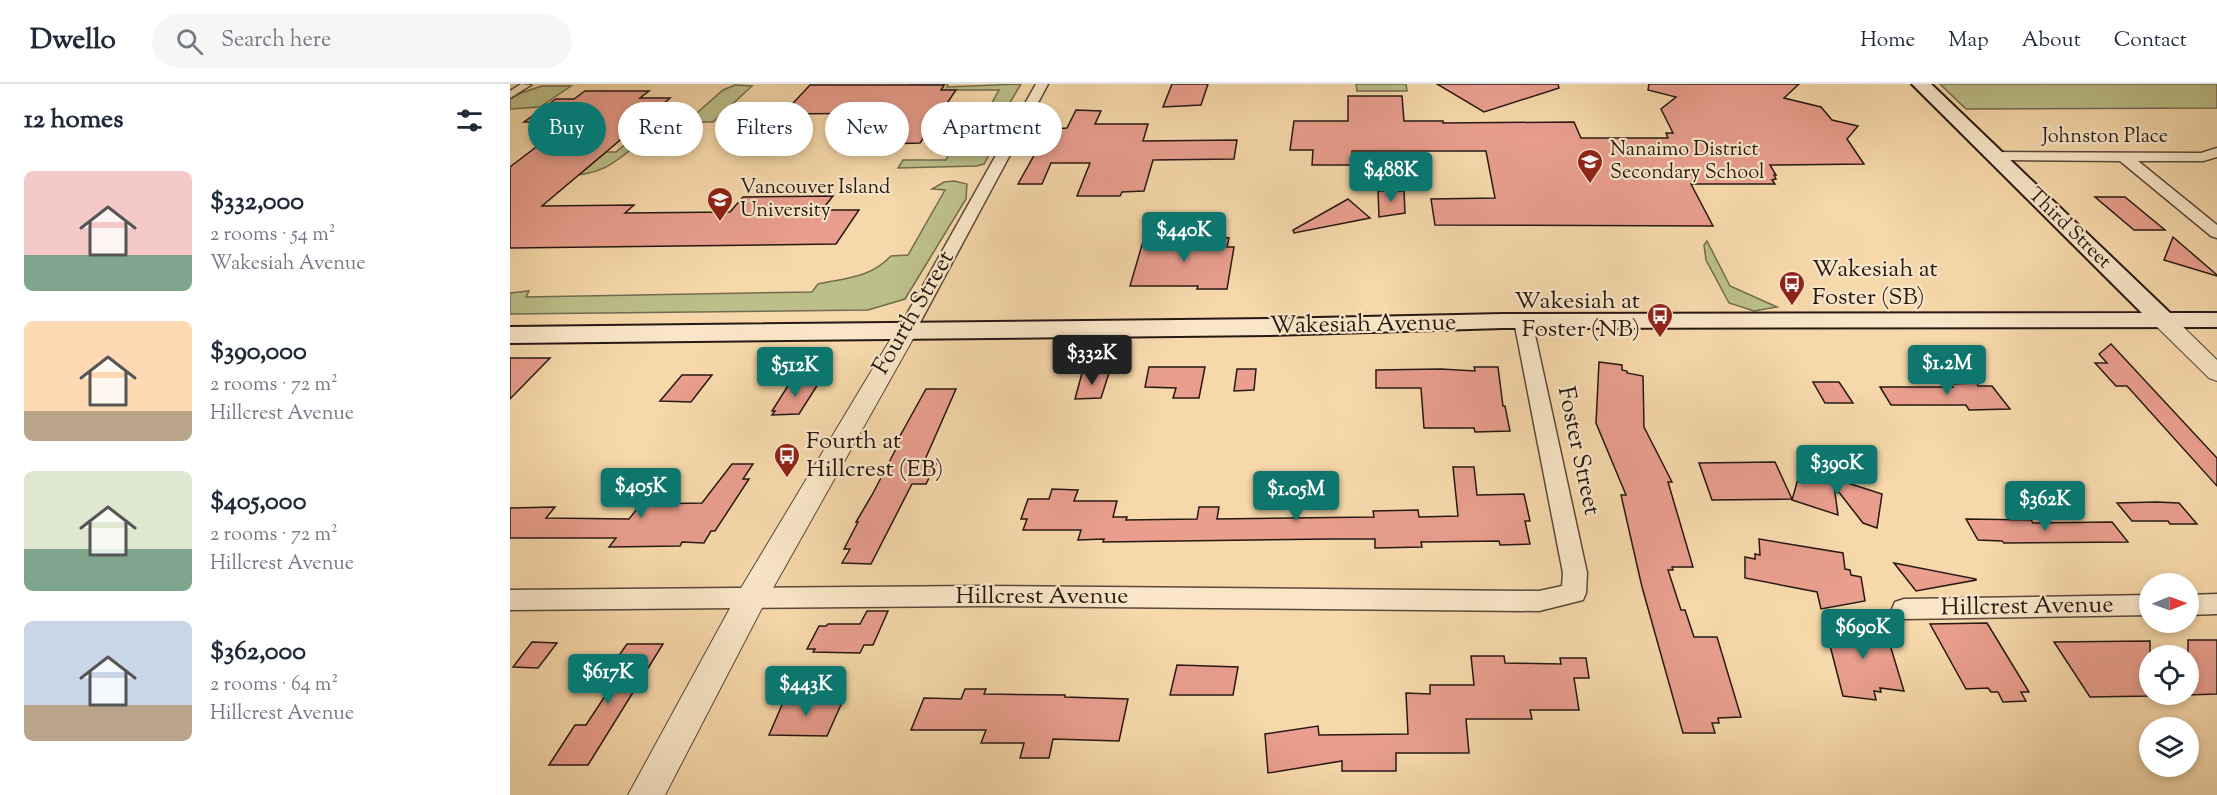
<!DOCTYPE html>
<meta charset="utf-8">
<style>
:root{--surface:#fff;--page:#f6f6f7;--text:#1f2937;--muted:#747a83;--line:#e0e1e3;--accent:#0f766e}
body{margin:0;font-family:"Sorts Mill Goudy",serif;background:var(--page);color:var(--text);height:100vh;display:flex;flex-direction:column;font-size:22px;white-space:nowrap}
*{box-sizing:border-box;margin:0}
p{font-size:20px;color:var(--muted)}
.icon{flex:none;width:33px;height:33px;fill:none;stroke:currentColor;stroke-width:2;stroke-linecap:round;stroke-linejoin:round}
.map{position:relative;flex:1;overflow:hidden}
.side{display:flex;flex-direction:column;background:var(--surface);width:510px}
.side>*{flex:none}
.top-card{position:absolute;left:18px;top:18px;width:570px;height:54px;display:flex;gap:12px}
.needle{width:39px;rotate:89deg}
.fabs{position:absolute;left:1629px;top:489px;display:grid;gap:12px}
.fabs a{display:grid;place-items:center;width:60px;height:60px;border-radius:50%;background:var(--surface);box-shadow:0 3px 9px #0003;font-size:30px}
.price{position:absolute;translate:-50% -51px;padding:0 14px;border-radius:6px;background:var(--accent);color:#fff;font-size:20px;line-height:39px;filter:drop-shadow(0 2px 3px #0008)}
.price::after{content:'';position:absolute;left:50%;top:36px;width:18px;height:14px;margin-left:-9px;background:inherit;clip-path:polygon(0 0,100% 0,50% 100%)}
.price.active{background:#222;color:#fff}
ul{padding:0;list-style:none}
li{display:flex;align-items:center;gap:18px;height:150px;padding:0 24px}
li span{display:grid;place-items:center;flex:none;width:168px;height:120px;border-radius:9px;color:#555}
li>.icon{margin-inline-start:auto}
span .icon{width:72px;height:72px;fill:#fffc;stroke-width:1}
li b{font-size:26px}
h2{display:flex;justify-content:space-between;align-items:center;height:72px;padding:0 24px;font-size:26px}
.chip{padding:0 21px;border-radius:27px;background:var(--surface);box-shadow:0 3px 9px #0003;font-size:21px;line-height:54px}
.chip.active{background:var(--accent);color:#fff}
header{display:flex;align-items:center;gap:36px;box-sizing:border-box;height:84px;padding:0 30px;background:var(--surface);border-bottom:2px solid var(--line)}
header strong{font-size:28px}
nav{display:flex;gap:33px;margin-inline-start:auto;font-size:21px}
.search{width:420px;height:54px;background:var(--page);display:flex;align-items:center;gap:15px;box-sizing:border-box;padding:0 21px;border-radius:33px;color:var(--muted);font-size:22px}
main{display:flex;flex:1;min-height:0}
.map>svg:first-child{display:block}
.green{fill:#bcbf89;stroke:#716c4e;stroke-width:1.5}
.building{fill:#e99e8e;stroke:#261813;stroke-width:1.5}
.lines{fill:none;stroke-linecap:round;stroke-linejoin:round}
.pedestrian-casing{stroke:#5a4839;stroke-width:3}
.minor-casing{stroke:#5a4839;stroke-width:3}
.tertiary-casing{stroke:#5a4839;stroke-width:2}
.secondary-casing{stroke:#261813;stroke-width:4}
.pedestrian{fill:#f9e6c8;fill-rule:evenodd}
.minor{fill:#f9e6c8;fill-rule:evenodd}
.tertiary{fill:#f9e6c8;fill-rule:evenodd}
.secondary{fill:#f9e6c8;fill-rule:evenodd}
.labels{text-anchor:middle;dominant-baseline:central;stroke-width:4.5;stroke-linejoin:round;paint-order:stroke}
.far-street-label{font-size:20px;fill:#261813;stroke:#f9e6c8}
.far-poi-label{font-size:20px;fill:#261813;stroke:#f9e6c8;text-anchor:start}
.poi-label{font-size:24px;fill:#261813;stroke:#f9e6c8;text-anchor:start}
.street-label{font-size:24px;fill:#261813;stroke:#f9e6c8}
</style>
<header>
<strong>Dwello</strong>
<div class="search"><svg class="icon" aria-label="search" viewBox="0 0 24 24"><circle cx="10" cy="10" r="6"/><path d="M15 15l6 6"/></svg>Search here</div>
<nav><a>Home</a><a>Map</a><a>About</a><a>Contact</a></nav>
</header>
<main>
<section class="side">
<h2>12 homes<svg class="icon" aria-label="filters" viewBox="0 0 24 24"><path d="M4 7h16M4 17h16"/><circle cx="9" cy="7" r="2"/><circle cx="15" cy="17" r="2"/></svg></h2>
<ul>
<li><span style="background:linear-gradient(#f6c9c9 70%,#7fa58c 0)"><svg class="icon" aria-label="home" viewBox="0 0 24 24"><path d="M3 11l9-7 9 7M6 9v11h12V9"/></svg></span><div><b>$332,000</b><p>2 rooms · 54 m²</p><p>Wakesiah Avenue</p></div></li>
<li><span style="background:linear-gradient(#ffd9b3 75%,#b9a48a 0)"><svg class="icon" aria-label="home" viewBox="0 0 24 24"><path d="M3 11l9-7 9 7M6 9v11h12V9"/></svg></span><div><b>$390,000</b><p>2 rooms · 72 m²</p><p>Hillcrest Avenue</p></div></li>
<li><span style="background:linear-gradient(#dfe7d0 65%,#7fa58c 0)"><svg class="icon" aria-label="home" viewBox="0 0 24 24"><path d="M3 11l9-7 9 7M6 9v11h12V9"/></svg></span><div><b>$405,000</b><p>2 rooms · 72 m²</p><p>Hillcrest Avenue</p></div></li>
<li><span style="background:linear-gradient(#c9d6e8 70%,#b9a48a 0)"><svg class="icon" aria-label="home" viewBox="0 0 24 24"><path d="M3 11l9-7 9 7M6 9v11h12V9"/></svg></span><div><b>$362,000</b><p>2 rooms · 64 m²</p><p>Hillcrest Avenue</p></div></li>
</ul>
</section>
<div class="map">
<svg width="1707" height="711" viewBox="0 0 1707 711">
<rect width="100%" height="100%" fill="#f6d8aa"/>
<filter id="stains"><feTurbulence type="fractalNoise" baseFrequency=".00333" numOctaves="4"/><feColorMatrix values="0 0 0 0 .2 0 0 0 0 .09 0 0 0 0 .02 0 0 0 .5 -.17"/></filter>
<radialGradient id="worn" r=".72"><stop offset=".6" stop-color="#630" stop-opacity="0"/><stop offset="1" stop-color="#630" stop-opacity=".3"/></radialGradient>
<g class="green">
<polygon points="399,0 438,0 437,3 511,0 480,52 454,53 453,51 464,51 489,6 431,6 434,1 392,27 383,40 372,40 370,38"/>
<polygon points="846,0 896,0 897,7 847,7"/>
<polygon points="1430,0 1707,0 1707,24 1456,25"/>
<polygon points="225,1 242,2 203,38 180,38 180,35 213,6"/>
<polygon points="32,2 61,2 30,23 0,25 0,15 11,9"/>
<path d="M124 53 130 54 131 57C102 82 89 92 50 92L70 90 96 68H106Z"/>
<polygon points="447,63 480,63 481,67 474,80 467,82 388,84 393,76 436,76 441,65"/>
<path d="M444 97 457 100 456 115 395 215 358 226 0 230V209L19 207 16 213 302 208 308 200C336 194 360 194 381 172L398 171 435 106 422 105 434 98Z"/>
<polygon points="1197,157 1220,202 1267,223 1244,227 1219,219 1196,176 1194,161"/>
</g>
<g class="building">
<polygon points="662,0 698,0 691,21 653,23"/>
<polygon points="927,0 1048,0 1049,4 974,28"/>
<polygon points="1139,0 1289,0 1274,14 1311,23 1322,36 1348,42 1337,55 1354,80 1260,81 1266,91 1264,91 1266,95 1262,96 1265,100 1181,100 1203,142 925,141 921,115 985,114 976,67 842,67 842,81 802,81 803,66 780,66 784,37 838,37 838,12 892,12 894,37 933,37 933,39 1064,38 1071,54 1158,54 1156,49 1163,49 1151,25 1166,13 1138,6"/>
<polygon points="300,1 434,1 431,6 446,6 410,59 375,60 392,36 385,36 390,29 273,30"/>
<polygon points="75,7 139,7 130,14 160,14 32,122 124,121 115,129 220,128 233,113 323,112 312,126 349,126 326,160 0,164 0,83 59,38 14,38 46,15 64,15"/>
<polygon points="566,26 591,27 585,40 638,40 633,57 727,56 724,75 643,76 634,107 612,108 610,112 567,112 580,79 541,79 532,100 508,100 539,45 557,44"/>
<polygon points="868,107 894,107 895,129 869,133"/>
<polygon points="1585,113 1615,113 1655,146 1624,146"/>
<polygon points="838,115 860,134 784,149 783,146"/>
<polygon points="710,153 719,154 717,163 724,163 717,205 687,205 688,202 620,202 634,154"/>
<polygon points="1663,153 1707,191 1707,192 1654,176"/>
<polygon points="1601,260 1707,374 1707,402 1617,302 1606,302 1585,279 1597,279 1589,270"/>
<polygon points="0,274 40,274 0,315"/>
<polygon points="1089,278 1112,281 1112,286 1117,287 1117,289 1133,292 1134,343 1162,398 1158,398 1183,483 1162,483 1163,486 1158,486 1171,526 1175,526 1184,553 1207,553 1231,633 1208,634 1209,639 1202,639 1205,649 1173,649 1132,503 1111,411 1116,411 1086,339"/>
<polygon points="639,283 695,283 689,314 663,314 666,304 635,303"/>
<polygon points="964,283 988,283 993,322 995,322 1000,347 965,348 964,344 914,344 911,304 866,304 866,286 931,285 965,287"/>
<polygon points="727,285 746,285 744,306 724,307"/>
<polygon points="572,289 599,289 591,314 565,315"/>
<polygon points="172,291 202,291 181,318 150,317"/>
<polygon points="281,297 310,297 289,330 262,331 265,327 262,327"/>
<polygon points="1303,298 1329,298 1343,319 1315,319"/>
<polygon points="1467,299 1468,302 1482,302 1500,325 1459,326 1456,321 1381,321 1370,303 1443,303 1441,300"/>
<polygon points="416,305 446,305 414,378 427,378 416,400 402,400 361,480 332,479 340,465 334,465 348,438 346,438 362,411 388,361 385,361"/>
<polygon points="1265,378 1282,415 1202,416 1189,379"/>
<polygon points="222,380 243,380 233,395 239,395 205,447 201,447 194,459 172,458 170,462 99,463 106,454 0,454 0,424 45,423 36,434 119,435 131,420 192,419"/>
<polygon points="943,383 964,383 967,411 1014,410 1020,437 1015,437 1020,460 990,461 989,457 911,458 912,463 865,464 865,455 820,455 593,458 594,455 568,456 571,446 513,446 517,435 511,435 518,415 539,415 542,405 568,406 564,417 607,417 603,433 617,433 616,436 687,435 689,423 709,423 707,435 864,433 863,427 908,426 909,433 948,432"/>
<polygon points="1291,384 1372,410 1367,444 1353,439 1324,402 1328,431 1282,416"/>
<polygon points="1646,418 1669,419 1687,440 1660,440 1658,437 1622,437 1607,419"/>
<polygon points="1456,435 1521,436 1523,439 1602,438 1618,458 1494,459 1492,457 1468,456"/>
<polygon points="1249,455 1333,469 1335,485 1340,486 1341,491 1351,493 1355,517 1311,525 1307,508 1235,494 1235,473 1245,475 1245,470 1250,471"/>
<polygon points="1384,479 1466,495 1466,496 1406,507"/>
<polygon points="357,527 378,527 363,561 354,561 350,569 303,568 305,565 297,565 309,542 316,542 318,540 350,540"/>
<polygon points="1477,539 1519,608 1511,608 1516,617 1493,618 1488,608 1481,608 1478,604 1456,605 1420,540"/>
<polygon points="1374,541 1394,607 1370,604 1371,608 1364,607 1366,616 1333,612 1315,542"/>
<polygon points="1678,556 1707,556 1707,610 1678,611"/>
<polygon points="1640,557 1640,612 1580,613 1544,558"/>
<polygon points="22,558 47,559 28,584 3,583"/>
<polygon points="117,560 153,560 78,681 39,681 65,641 76,641 105,597 91,597"/>
<polygon points="961,572 994,572 995,579 1051,580 1050,574 1076,574 1079,594 1064,594 1069,626 1020,626 1022,635 956,635 959,669 886,669 886,687 832,687 832,677 758,689 755,650 808,642 809,651 898,650 896,609 920,610 920,601 964,601"/>
<polygon points="667,581 728,583 723,611 660,611"/>
<polygon points="455,605 476,605 474,610 555,611 555,613 618,615 609,657 543,655 539,674 510,674 514,659 471,659 476,646 401,646 414,614 451,615"/>
<polygon points="275,614 334,614 317,652 259,651"/>
</g>
<g class="lines">
<defs>
<polygon id="pedestrian" points="11,0 21,1 0,14 0,7"/>
<g id="minor">
<polygon points="526,0 538,0 406,246 404,250 390,250 388,246"/>
<polygon points="1707,64 1707,73 1693,77 1628,77 1707,141 1707,154 1701,152 1610,77 1483,76 1476,72 1483,68 1691,69"/>
<polygon points="1013,231 1019,233 1022,237 1077,489 1076,509 1073,516 1029,527 471,522 0,526 0,506 471,502 1029,507 1052,502 1053,489 1004,237 1007,233"/>
<polygon points="1707,510 1707,530 1678,531 1678,511"/>
<polygon points="1640,511 1640,531 1394,535 1385,532 1382,525 1385,518 1394,515"/>
</g>
<g id="tertiary">
<polygon points="1652,228 1660,230 1707,276 1707,297 1699,294 1644,240 1641,235 1644,230"/>
<polygon points="397,239 405,241 408,246 253,522 155,711 118,711 231,504 386,246 389,241"/>
</g>
<polygon id="secondary" points="1402,0 1421,0 1660,229 1707,229 1707,243 993,244 760,251 0,259 0,243 760,235 993,230 1632,229"/>
</defs>
<use href="#pedestrian" class="pedestrian-casing"/>
<use href="#minor" class="minor-casing"/>
<use href="#tertiary" class="tertiary-casing"/>
<use href="#secondary" class="secondary-casing"/>
<use href="#pedestrian" class="pedestrian"/>
<use href="#minor" class="minor"/>
<use href="#tertiary" class="tertiary"/>
<use href="#secondary" class="secondary"/>
</g>
<defs>
<symbol id="school-pin" viewBox="-11 -11 22 30"><path d="M0 17L-7.5 6A9.5 9.5 0 1 1 7.5 6Z" fill="#8f2418" stroke="#f9e6c8"/><path d="M0-5L7-2L0 1L-7-2ZM-4 1L0 2.5L4 1V4Q0 6-4 4Z" fill="#fff"/></symbol>
<symbol id="university-pin" viewBox="-11 -11 22 30"><path d="M0 17L-7.5 6A9.5 9.5 0 1 1 7.5 6Z" fill="#8f2418" stroke="#f9e6c8"/><path d="M0-5L7-2L0 1L-7-2ZM-4 1L0 2.5L4 1V4Q0 6-4 4Z" fill="#fff"/></symbol>
<symbol id="bus-pin" viewBox="-11 -11 22 30"><path d="M0 17L-7.5 6A9.5 9.5 0 1 1 7.5 6Z" fill="#8f2418" stroke="#f9e6c8"/><path d="M-5-6H5V4H4V6H2V4H-2V6H-4V4H-5ZM-3.5-4V0h7V-4ZM-3.5 1.2v1.5H-2V1.2ZM2 1.2v1.5H3.5V1.2Z" fill="#fff"/></symbol>
</defs>
<g fill-rule="evenodd">
<use href="#school-pin" x="1065" y="63" width="30" height="40"/>
<use href="#university-pin" x="195" y="101" width="30" height="40"/>
<use href="#bus-pin" x="1267" y="185" width="30" height="40"/>
<use href="#bus-pin" x="1135" y="217" width="30" height="40"/>
<use href="#bus-pin" x="262" y="357" width="30" height="40"/>
</g>
<g class="labels">
<g class="far-street-label">
<text x="1595" y="53">Johnston Place</text>
<text transform="translate(1559 145) rotate(44)">Third Street</text>
</g>
<g class="far-poi-label">
<text x="1100" y="66">Nanaimo District<tspan x="1100" dy="23">Secondary School</tspan></text>
<text x="230" y="104">Vancouver Island<tspan x="230" dy="23">University</tspan></text>
</g>
<g class="poi-label">
<text x="1302" y="186">Wakesiah at<tspan x="1302" dy="28">Foster (SB)</tspan></text>
<text x="1130" y="218" text-anchor="end">Wakesiah at<tspan x="1130" dy="28">Foster (NB)</tspan></text>
<text x="296" y="358">Fourth at<tspan x="296" dy="28">Hillcrest (EB)</tspan></text>
</g>
<g class="street-label">
<text transform="translate(404 229) rotate(-60)">Fourth Street</text>
<text transform="translate(853 241) rotate(-1)">Wakesiah Avenue</text>
<text transform="translate(1068 367) rotate(78)">Foster Street</text>
<text x="532" y="513">Hillcrest Avenue</text>
<text transform="translate(1517 523) rotate(-1)">Hillcrest Avenue</text>
</g>
</g>
<rect width="100%" height="100%" filter="url(#stains)"/>
<rect width="100%" height="100%" fill="url(#worn)"/>
</svg>
<div class="fabs">
<a><svg class="needle" viewBox="-14 -14 28 28"><path d="M0-13l5 13h-10z" fill="#e53935"/><path d="M0 13l5-13h-10z" fill="#747a83"/></svg></a>
<a><svg class="icon" aria-label="locate" viewBox="0 0 24 24"><circle cx="12" cy="12" r="6"/><path d="M12 2v4M12 18v4M2 12h4M18 12h4"/></svg></a>
<a><svg class="icon" aria-label="layers" viewBox="0 0 24 24"><path d="M12 4l9 5-9 5-9-5zM3 14l9 5 9-5"/></svg></a>
</div>
<b class="price" style="left:881px;top:119px">$488K</b>
<b class="price" style="left:674px;top:179px">$440K</b>
<b class="price active" style="left:582px;top:302px">$332K</b>
<b class="price" style="left:1437px;top:312px">$1.2M</b>
<b class="price" style="left:285px;top:314px">$512K</b>
<b class="price" style="left:1327px;top:412px">$390K</b>
<b class="price" style="left:131px;top:435px">$405K</b>
<b class="price" style="left:786px;top:438px">$1.05M</b>
<b class="price" style="left:1535px;top:448px">$362K</b>
<b class="price" style="left:1353px;top:576px">$690K</b>
<b class="price" style="left:98px;top:621px">$617K</b>
<b class="price" style="left:296px;top:633px">$443K</b>
<div class="top-card">
<a class="chip active">Buy</a>
<a class="chip">Rent</a>
<a class="chip">Filters</a>
<a class="chip">New</a>
<a class="chip">Apartment</a>
</div>
</div>
</main>
